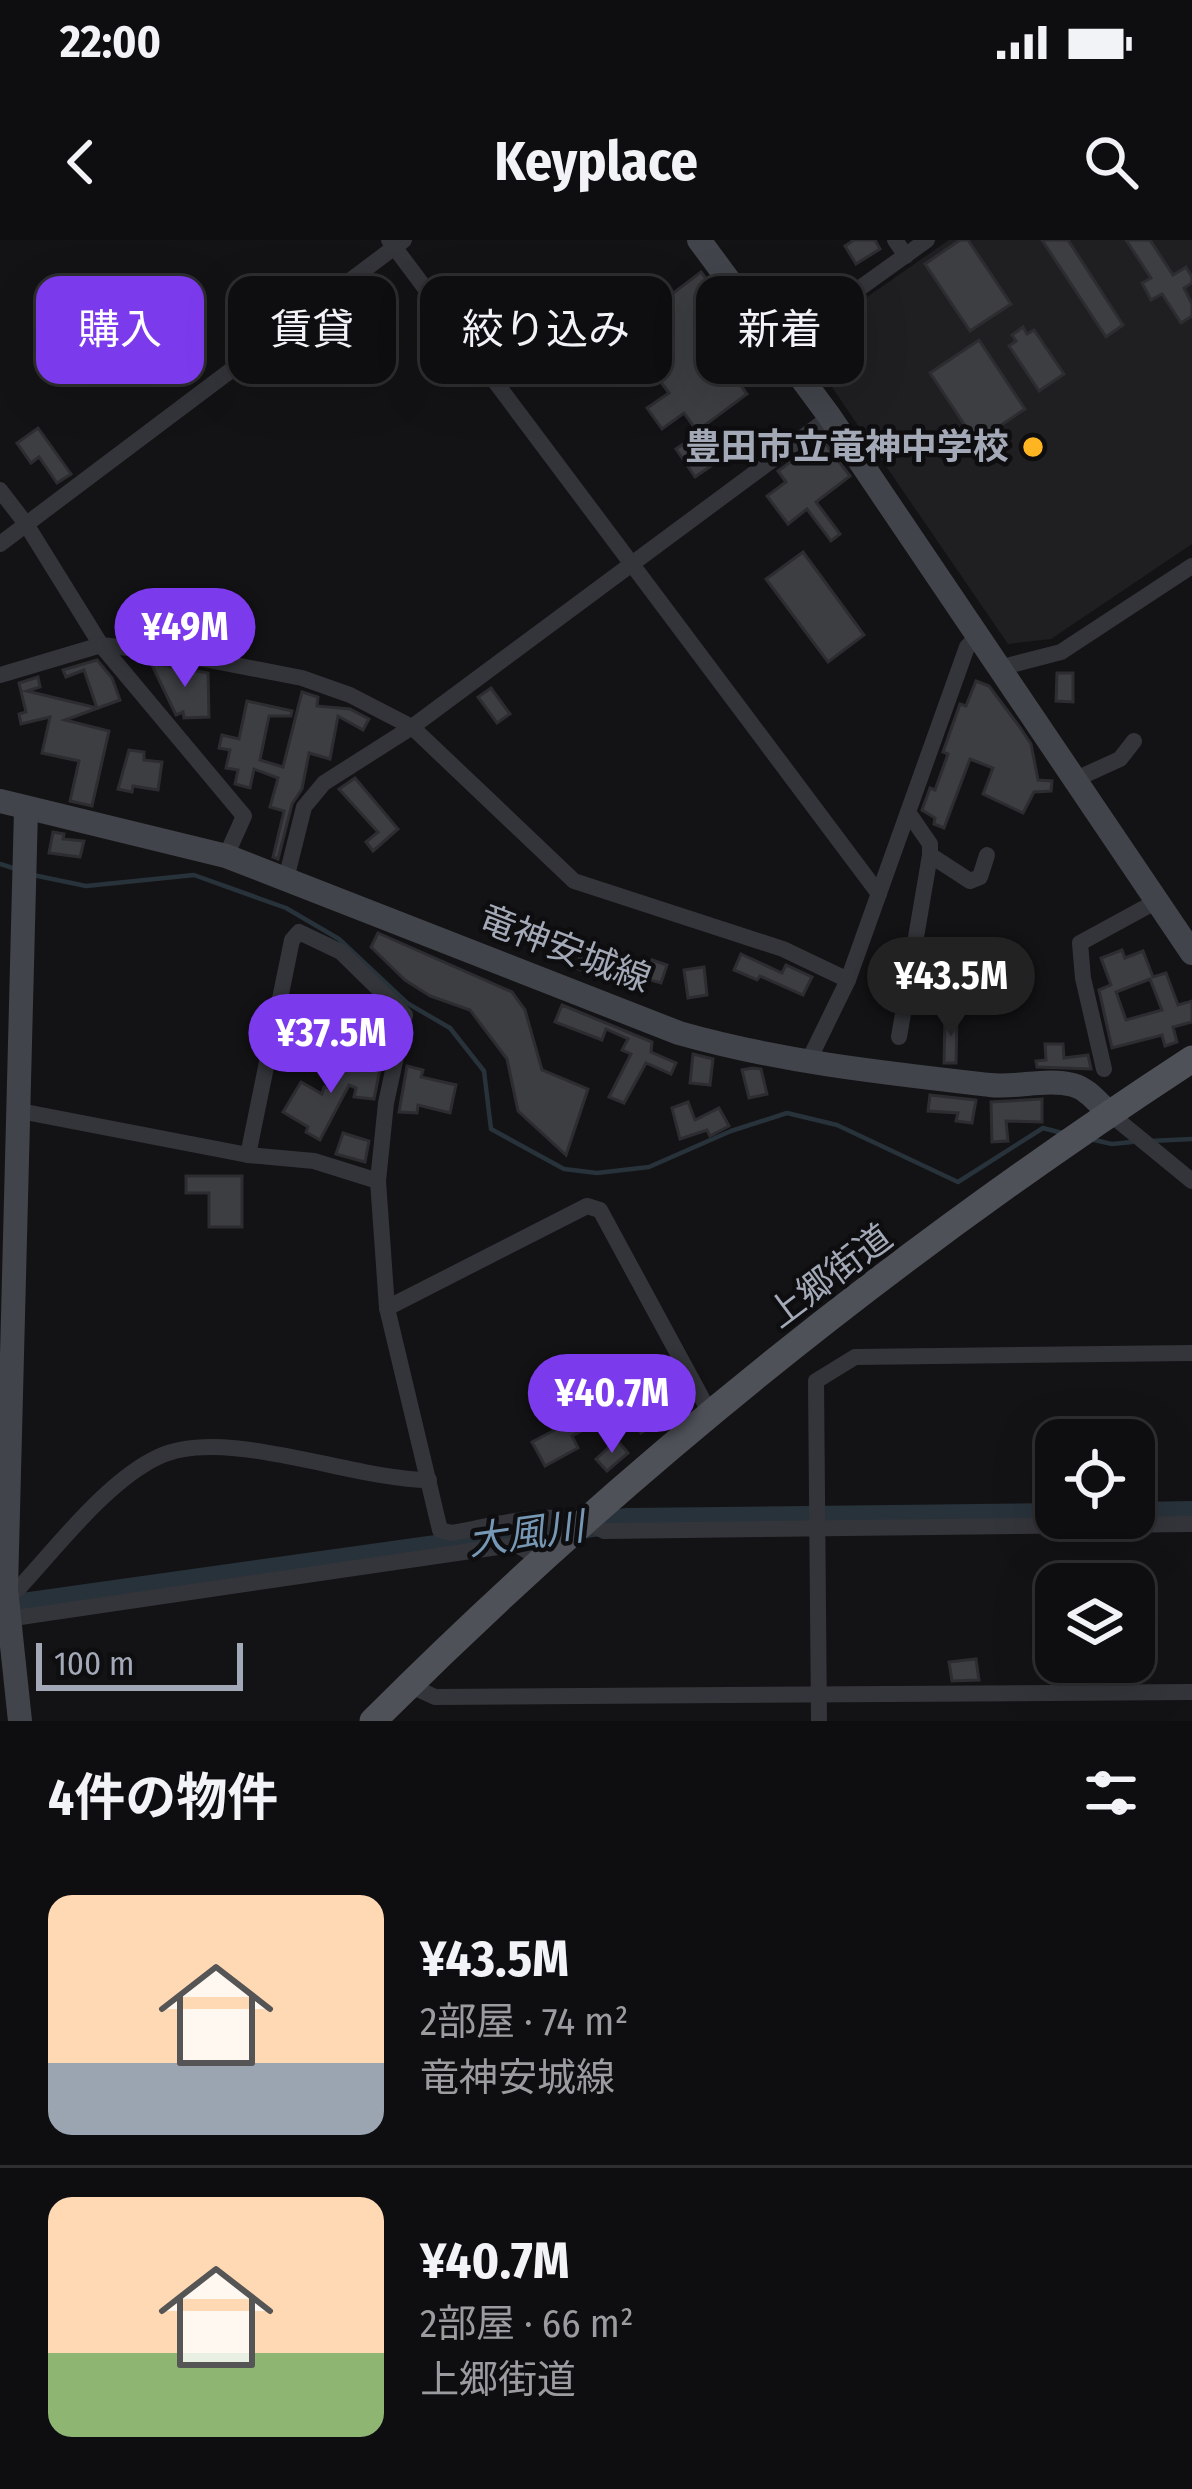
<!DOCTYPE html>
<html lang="ja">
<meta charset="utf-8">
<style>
:root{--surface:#0e0e10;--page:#1c1c1e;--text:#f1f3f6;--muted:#9b9c9f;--line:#2e2e30;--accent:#7c3aed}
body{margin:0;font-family:"Fira Sans Condensed","Noto Sans JP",sans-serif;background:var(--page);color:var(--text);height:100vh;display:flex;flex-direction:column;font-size:45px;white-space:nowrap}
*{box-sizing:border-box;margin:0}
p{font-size:39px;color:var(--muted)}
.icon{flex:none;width:66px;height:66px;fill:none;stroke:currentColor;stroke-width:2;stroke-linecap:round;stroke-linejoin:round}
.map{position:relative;height:1481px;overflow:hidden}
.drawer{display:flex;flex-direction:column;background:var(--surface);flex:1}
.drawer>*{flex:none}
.hud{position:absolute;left:36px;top:36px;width:1122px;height:108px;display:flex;gap:24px}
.buttons{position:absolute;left:1035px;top:1179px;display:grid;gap:24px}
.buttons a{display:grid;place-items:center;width:120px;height:120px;border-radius:24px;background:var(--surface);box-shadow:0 12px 48px #0002,0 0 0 3px var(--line);font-size:60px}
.scale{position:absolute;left:36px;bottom:30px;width:207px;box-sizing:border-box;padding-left:12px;border:6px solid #a3a9b6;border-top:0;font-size:33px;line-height:42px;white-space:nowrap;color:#a3a9b6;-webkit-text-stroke:9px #0e0e10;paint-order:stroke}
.price{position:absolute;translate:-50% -102px;padding:0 27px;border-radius:42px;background:var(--accent);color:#fff;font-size:39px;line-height:78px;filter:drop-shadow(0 3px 6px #0008)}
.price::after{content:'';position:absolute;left:50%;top:72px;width:36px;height:27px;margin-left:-18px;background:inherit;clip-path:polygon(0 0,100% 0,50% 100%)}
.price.on{background:#222;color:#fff}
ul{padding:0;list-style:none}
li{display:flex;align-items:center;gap:36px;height:300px;padding:0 48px}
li+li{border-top:3px solid var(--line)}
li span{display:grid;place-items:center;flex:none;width:336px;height:240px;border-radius:24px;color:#555}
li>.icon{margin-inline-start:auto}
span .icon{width:144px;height:144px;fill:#fffc;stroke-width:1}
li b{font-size:51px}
h2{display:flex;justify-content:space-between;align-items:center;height:144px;padding:0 48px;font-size:51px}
.pill{padding:0 42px;border-radius:24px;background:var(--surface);box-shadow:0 12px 48px #0002,0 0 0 3px var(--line);font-size:42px;line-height:108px}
.pill.on{background:var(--accent);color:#fff}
.status{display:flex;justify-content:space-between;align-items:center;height:84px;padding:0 60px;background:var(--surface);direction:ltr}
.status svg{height:33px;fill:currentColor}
header{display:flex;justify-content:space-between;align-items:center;height:156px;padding:0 48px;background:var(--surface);font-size:54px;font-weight:700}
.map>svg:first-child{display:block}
.built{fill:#1f1f22}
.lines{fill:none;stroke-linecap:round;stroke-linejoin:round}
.stream{stroke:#28323a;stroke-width:4.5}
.river{stroke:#28323a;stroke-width:24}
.building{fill:#3c3e42;stroke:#2d2d31;stroke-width:3;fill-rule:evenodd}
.street{stroke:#34353a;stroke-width:16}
.secondary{stroke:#41444a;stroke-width:24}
.primary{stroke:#4f5159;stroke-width:27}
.poi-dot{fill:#ffb521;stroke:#0e0e10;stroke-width:4.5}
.labels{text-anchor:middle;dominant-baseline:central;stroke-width:9;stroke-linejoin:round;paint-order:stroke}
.poi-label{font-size:36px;font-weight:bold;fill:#a3a9b6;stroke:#0e0e10;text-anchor:end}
.street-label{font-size:36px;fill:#a3a9b6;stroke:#0e0e10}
.water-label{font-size:39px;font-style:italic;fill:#7798b5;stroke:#0e0e10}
</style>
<div class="status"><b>22:00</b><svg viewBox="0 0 49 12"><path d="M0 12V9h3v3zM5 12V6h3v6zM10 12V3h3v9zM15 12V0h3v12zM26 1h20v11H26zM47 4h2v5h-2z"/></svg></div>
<header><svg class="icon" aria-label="back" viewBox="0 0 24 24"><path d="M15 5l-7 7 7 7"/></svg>Keyplace<svg class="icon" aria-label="search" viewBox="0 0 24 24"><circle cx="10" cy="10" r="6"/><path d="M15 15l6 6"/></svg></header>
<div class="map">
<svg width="1192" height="1481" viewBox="0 0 1192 1481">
<rect width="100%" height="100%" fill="#131315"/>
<polygon class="built" points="949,0 1192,0 1192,304 1051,399 1008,404 807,111 807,103 851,68"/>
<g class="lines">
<g class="stream">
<polyline points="0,624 16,629"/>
<polyline points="33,635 86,646 194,635 286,668 339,699 407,763 450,788 484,831 491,889 564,929 597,933 649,927 731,891 787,873 837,885 958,942 1043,888 1062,893"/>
<polyline points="1090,899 1112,904 1132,902"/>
<polyline points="1150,901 1192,899"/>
</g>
<g class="river">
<polyline points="1134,1274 1192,1273"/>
<polyline points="0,1368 628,1280 1056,1275"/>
</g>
</g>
<g class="building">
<polygon points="854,0 875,0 880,9 856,24 845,6"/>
<polygon points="960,0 968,0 1011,64 970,91 925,24"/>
<polygon points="1042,0 1068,0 1123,85 1106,97"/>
<polygon points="1126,0 1150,0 1173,35 1186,27 1192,37 1192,43 1184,48 1192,64 1192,76 1181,83 1162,54 1151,60 1142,43 1151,38"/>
<polygon points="701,32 729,70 701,91 747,154 697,191 684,173 662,189 647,168 669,153 623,91"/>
<polygon points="1023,87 1027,94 1034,90 1064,134 1039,151 1009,106 1016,101 1012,95"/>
<polygon points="979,100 1025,169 976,202 930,133"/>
<polygon points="38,188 71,234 57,243 39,217 31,223 17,203"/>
<polygon points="692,198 711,226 695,237 676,209"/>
<polygon points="822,199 850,236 816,262 840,294 831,301 807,269 788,284 767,256 786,242 778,231"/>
<polygon points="803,312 864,395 828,422 766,339"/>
<polygon points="97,420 112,438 120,460 65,480 109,491 92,566 70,561 79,521 42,513 50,477 21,484 19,474 26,472 19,443 38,437 40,447 27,451 97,468 84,430 66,437 63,430"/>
<polygon points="151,423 208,433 209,477 184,478 183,472 176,475"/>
<polygon points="1057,433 1073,433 1073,462 1056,461"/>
<polygon points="976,441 989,446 1019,486 1031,504 1038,540 1052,541 1051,551 1034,552 1023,573 983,554 993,528 970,519 944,588 934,584 935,578 922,570 930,548 935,550 948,514 943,512 960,464 966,466"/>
<polygon points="491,448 510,474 497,483 478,457"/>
<polygon points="302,452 318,457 317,466 350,469 369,479 363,490 338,476 330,519 309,513 302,549 292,564 278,619 273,617 284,571 270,567 278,538 254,529 250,548 235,544 238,530 226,528 230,510 219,508 222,495 239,499 247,461 292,471 291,476 269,476 260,520 283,527"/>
<polygon points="129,510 144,512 144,520 162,522 158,550 133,546 132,552 118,549"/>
<polygon points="355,538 398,589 373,611 366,602 378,592 339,549"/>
<polygon points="53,592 64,594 63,599 84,601 80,617 49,613"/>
<polygon points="378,693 512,752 525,770 542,830 588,849 566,915 518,871 507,819 470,770 430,756 405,740 371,707"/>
<polygon points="583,709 649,729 652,720 667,725 661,743 630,734 626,746 576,728"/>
<path d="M1122 710 1125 718 1143 711 1153 737 1166 733 1178 765 1192 761V782L1173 787 1177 802 1165 806 1162 795 1112 808 1099 750 1111 745 1101 718ZM1150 739 1162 770 1126 780 1116 752Z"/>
<polygon points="741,714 782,733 786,725 812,737 803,755 760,736 757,740 734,730"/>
<polygon points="955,724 973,729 966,758 947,754"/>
<polygon points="704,727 707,755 688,758 684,730"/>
<polygon points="562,765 652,802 651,812 676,823 671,834 646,823 624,863 609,857 631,814 622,810 628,799 606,789 602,800 555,782"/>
<polygon points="945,776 957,776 956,823 944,823"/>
<polygon points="1045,804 1063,804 1064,818 1088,815 1091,829 1037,827 1036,821 1046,820"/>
<polygon points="693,814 713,819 710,845 690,843"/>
<polygon points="335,820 380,829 374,859 354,857 356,848 349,845 320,900 306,892 308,887 283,872 301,842 322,854 324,847 329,848"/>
<polygon points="407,826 423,830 421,837 456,845 450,873 418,865 417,873 399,872"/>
<polygon points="752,828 761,829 767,854 749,858 742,830"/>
<polygon points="930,855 976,860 972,883 956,881 958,873 928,871"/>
<polygon points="1042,859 1042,882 1006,881 1008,901 992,902 991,862"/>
<polygon points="688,862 695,880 719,868 729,886 710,896 707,890 680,899 672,868"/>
<polygon points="343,893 369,901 365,922 336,914"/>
<polygon points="186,936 242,936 242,987 209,987 209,953 186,953"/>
<polygon points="635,1147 655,1184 641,1193 633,1181 618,1193 601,1172"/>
<polygon points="596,1168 602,1180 572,1196 578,1208 545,1226 532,1202"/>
<polygon points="617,1200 628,1213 607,1231 596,1219"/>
<polygon points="976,1419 979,1440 952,1441 949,1422"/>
</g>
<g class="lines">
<g class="street">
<polyline points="389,0 879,654"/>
<polyline points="895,0 906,16"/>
<polyline points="779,106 927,0"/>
<polyline points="0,250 26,284 101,405 244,576 226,616"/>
<polyline points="0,304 404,0"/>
<polyline points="999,428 1061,412 1192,326"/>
<polyline points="0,435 101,405 173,413 302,438 350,455 412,487 574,641 783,709 848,740"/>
<polyline points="1076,539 1120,519 1134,501"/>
<polyline points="930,615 970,641 980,637 987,615"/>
<polyline points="286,639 304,567 324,543 412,487 830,177"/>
<polyline points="899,797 930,615 930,604 908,572"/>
<polyline points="808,822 848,740 967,407 978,396"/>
<polyline points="1104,829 1083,738 1080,703 1157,661"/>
<polyline points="20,871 248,915 314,921 378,941"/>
<polyline points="1109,873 1192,941"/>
<path d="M248 915 292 700 299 692 341 712 405 775 386 863 378 941 387 1068 440 1290 451 1293C500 1285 560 1264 604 1291L1192 1284"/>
<polyline points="387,1068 587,966 600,970 710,1173"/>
<path d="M6 1349H18C57 1307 107 1241 158 1217 225 1185 352 1240 429 1240"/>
<polyline points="0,1380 505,1306 517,1305 542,1320"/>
<polyline points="409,1445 435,1457 1192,1452"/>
<polyline points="819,1481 816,1141 855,1117 1192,1113"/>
</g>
<g class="secondary">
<polyline points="699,0 830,177 1192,713"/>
<path d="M0 561 226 616 679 793C781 822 885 833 990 845 1017 848 1047 838 1073 845 1088 849 1098 863 1109 873"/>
<polyline points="20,1481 6,1349 26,569"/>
</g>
<path class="primary" d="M373 1481C621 1233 898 1011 1192 819"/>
</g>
<circle class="poi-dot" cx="1033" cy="207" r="12"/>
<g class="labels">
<g class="poi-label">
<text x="1009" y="207">豊田市立竜神中学校</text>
</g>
<g class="street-label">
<text transform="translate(565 709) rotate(21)">竜神安城線</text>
<text transform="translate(830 1036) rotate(-37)">上郷街道</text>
</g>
<g class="water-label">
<text transform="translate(526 1294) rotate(-8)">大風川</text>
</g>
</g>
</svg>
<div class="buttons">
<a><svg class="icon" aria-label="locate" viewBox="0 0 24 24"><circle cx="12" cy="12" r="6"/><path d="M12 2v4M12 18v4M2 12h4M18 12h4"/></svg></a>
<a><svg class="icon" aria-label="layers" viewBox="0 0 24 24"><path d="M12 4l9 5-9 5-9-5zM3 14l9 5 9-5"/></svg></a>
</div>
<div class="scale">100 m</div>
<b class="price" style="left:185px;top:450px">¥49M</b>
<b class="price on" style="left:951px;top:799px">¥43.5M</b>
<b class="price" style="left:331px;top:856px">¥37.5M</b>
<b class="price" style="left:612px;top:1216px">¥40.7M</b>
<div class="hud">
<a class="pill on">購入</a>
<a class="pill">賃貸</a>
<a class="pill">絞り込み</a>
<a class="pill">新着</a>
</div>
</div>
<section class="drawer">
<h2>4件の物件<svg class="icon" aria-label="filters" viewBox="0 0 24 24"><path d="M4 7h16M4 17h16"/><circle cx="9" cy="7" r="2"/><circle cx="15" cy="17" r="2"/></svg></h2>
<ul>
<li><span style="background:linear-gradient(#ffd9b3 70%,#9aa5b1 0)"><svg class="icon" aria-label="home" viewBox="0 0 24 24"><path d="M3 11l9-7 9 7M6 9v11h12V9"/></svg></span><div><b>¥43.5M</b><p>2部屋 · 74 m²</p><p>竜神安城線</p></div></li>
<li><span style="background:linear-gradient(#ffd9b3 65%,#8fb573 0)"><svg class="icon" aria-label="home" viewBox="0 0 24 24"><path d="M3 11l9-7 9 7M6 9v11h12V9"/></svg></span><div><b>¥40.7M</b><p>2部屋 · 66 m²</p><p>上郷街道</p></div></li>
</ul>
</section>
